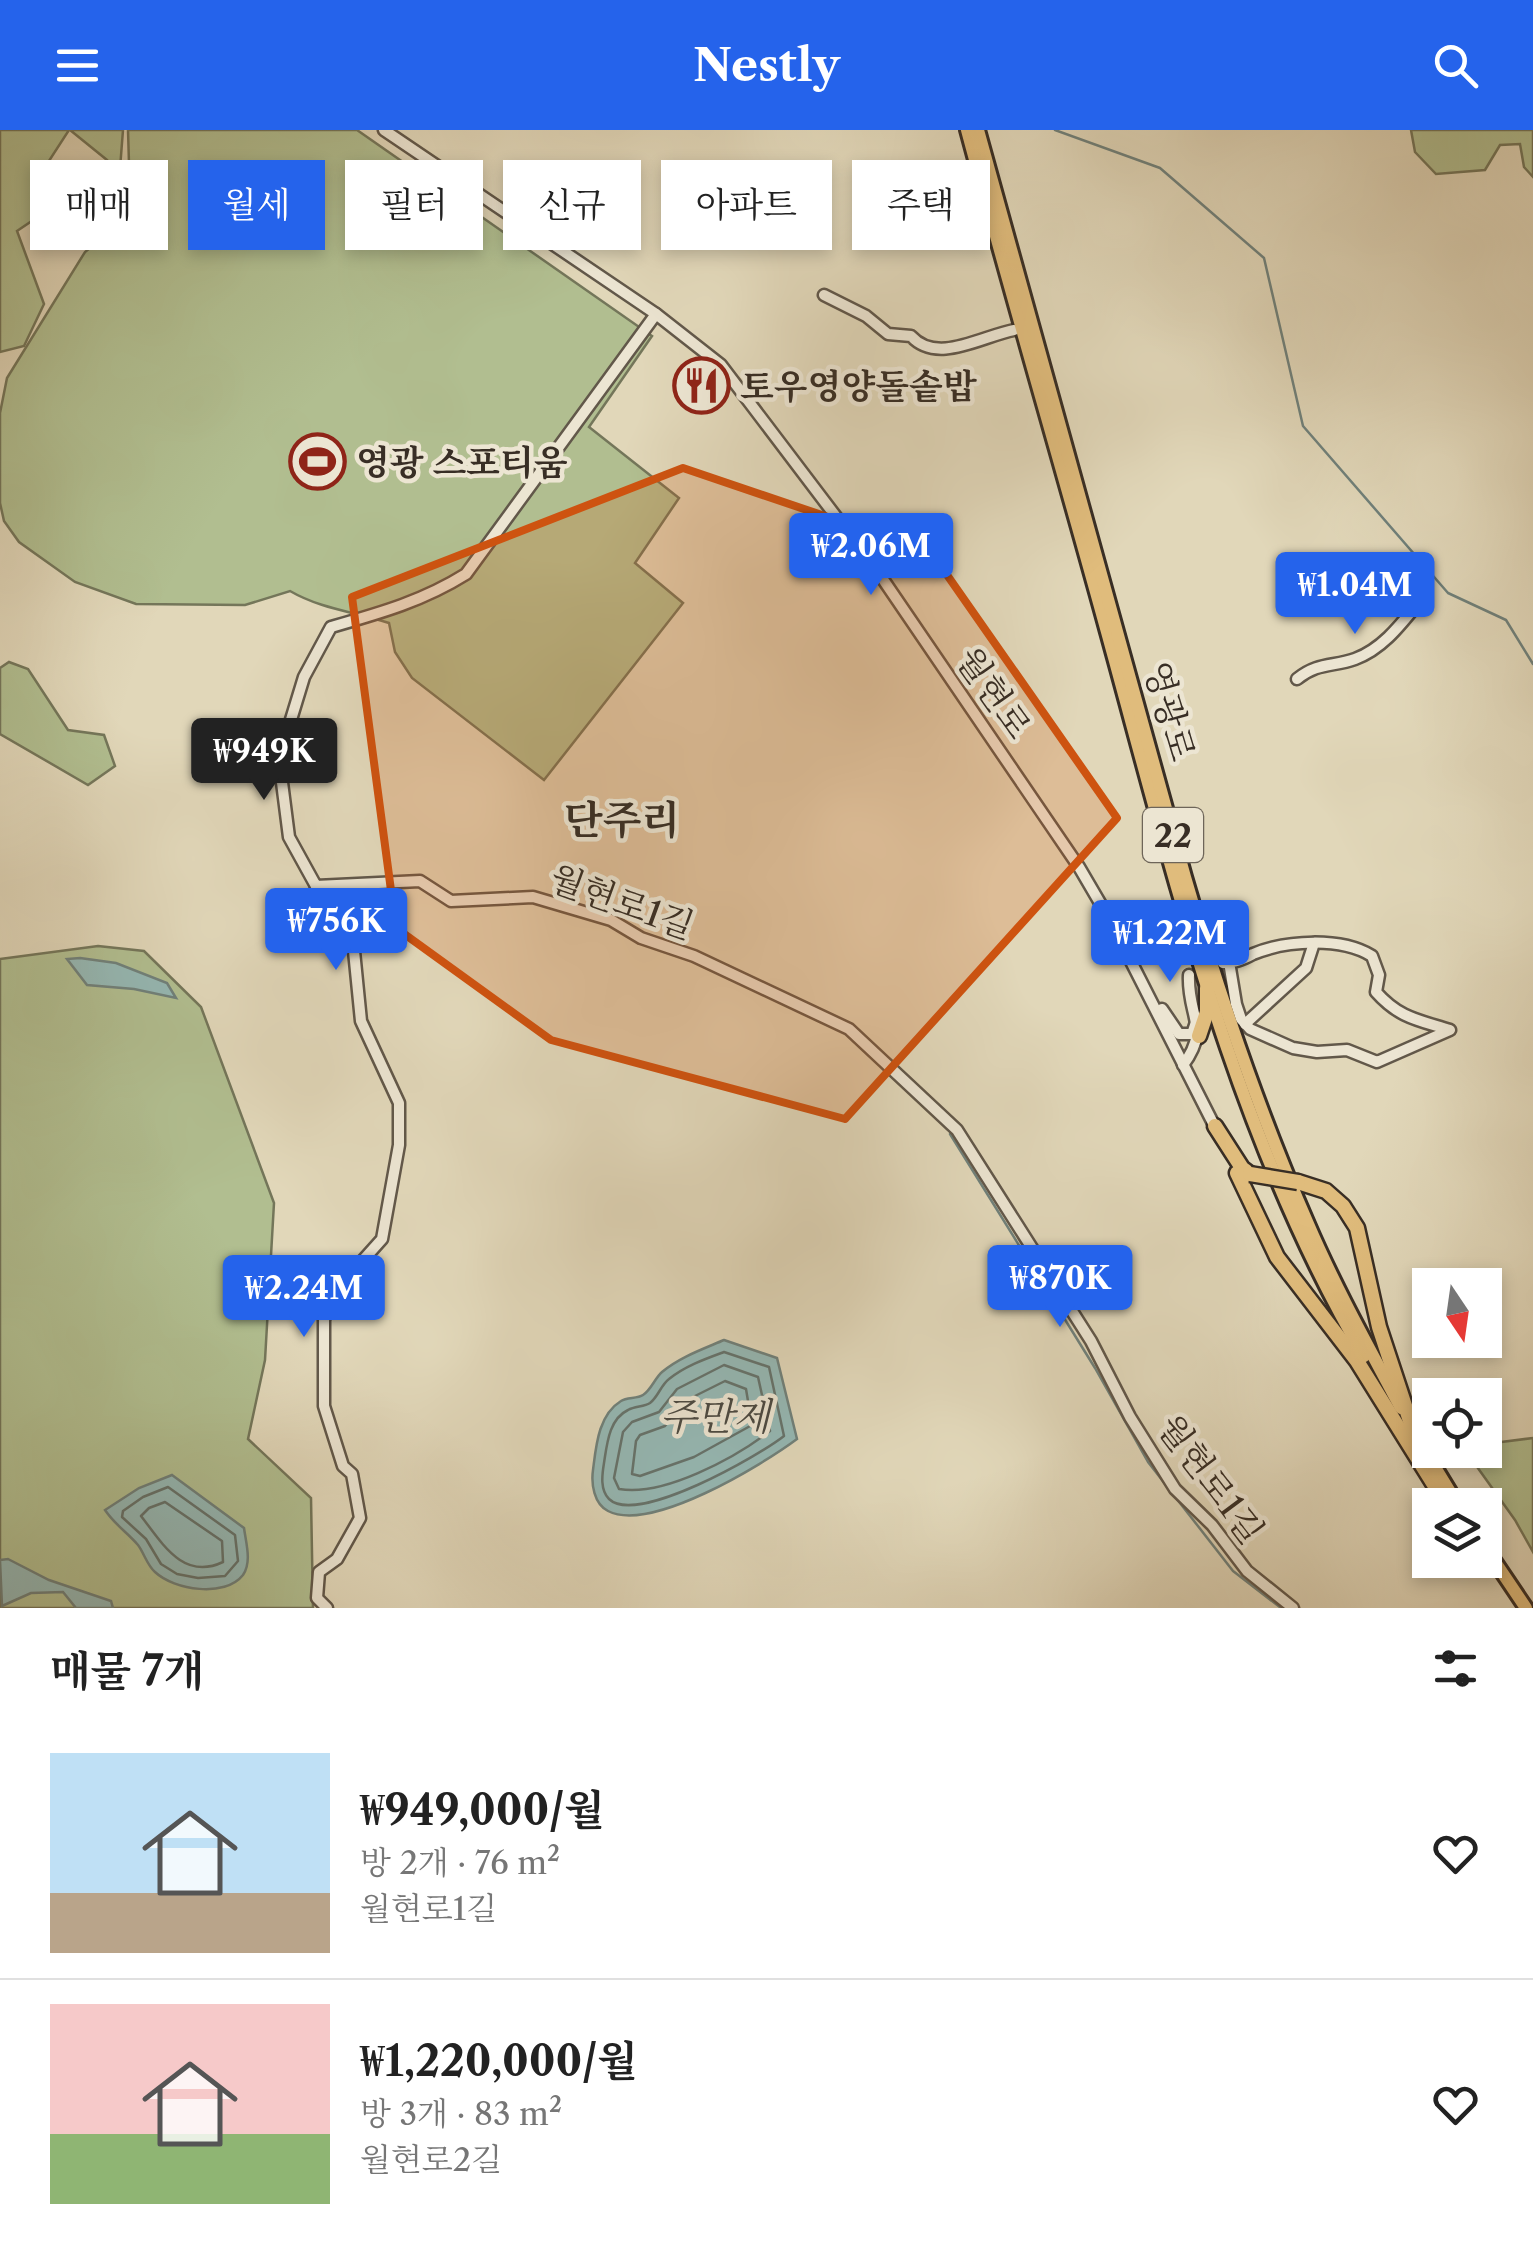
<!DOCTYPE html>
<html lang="ko">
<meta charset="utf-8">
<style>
:root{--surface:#fff;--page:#f2f2f2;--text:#222;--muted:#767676;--line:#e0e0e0;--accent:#2563eb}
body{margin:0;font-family:"Libre Caslon Text","Noto Serif KR",serif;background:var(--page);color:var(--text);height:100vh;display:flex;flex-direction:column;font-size:38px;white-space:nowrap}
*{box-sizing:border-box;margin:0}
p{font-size:32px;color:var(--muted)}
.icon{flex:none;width:55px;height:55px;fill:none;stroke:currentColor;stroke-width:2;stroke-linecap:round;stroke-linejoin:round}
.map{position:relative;height:1478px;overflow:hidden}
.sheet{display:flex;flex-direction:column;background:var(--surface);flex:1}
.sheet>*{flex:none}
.guide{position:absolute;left:30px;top:30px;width:1000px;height:90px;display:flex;gap:20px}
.needle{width:65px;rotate:167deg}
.fabs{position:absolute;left:1412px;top:1138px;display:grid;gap:20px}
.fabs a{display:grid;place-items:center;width:90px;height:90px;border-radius:0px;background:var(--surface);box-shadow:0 5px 15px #0003;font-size:50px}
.price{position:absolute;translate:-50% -85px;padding:0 22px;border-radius:10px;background:var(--accent);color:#fff;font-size:32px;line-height:65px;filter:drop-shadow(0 2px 5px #0008)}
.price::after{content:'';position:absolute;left:50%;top:60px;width:30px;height:22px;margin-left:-15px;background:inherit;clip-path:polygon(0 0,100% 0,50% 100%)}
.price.active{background:#222;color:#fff}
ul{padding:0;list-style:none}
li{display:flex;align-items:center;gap:30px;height:250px;padding:0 50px}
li+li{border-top:2px solid var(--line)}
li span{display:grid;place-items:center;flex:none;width:280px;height:200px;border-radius:0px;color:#555}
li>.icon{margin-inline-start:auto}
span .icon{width:120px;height:120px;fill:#fffc;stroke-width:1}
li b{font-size:42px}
h2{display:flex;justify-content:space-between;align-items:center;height:120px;padding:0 50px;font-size:42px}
.chip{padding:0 35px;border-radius:0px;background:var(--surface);box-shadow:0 5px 15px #0003;font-size:35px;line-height:90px}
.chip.active{background:var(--accent);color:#fff}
header{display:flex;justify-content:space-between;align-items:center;height:130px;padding:0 50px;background:var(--accent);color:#fff;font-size:45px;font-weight:800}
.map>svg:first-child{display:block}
.green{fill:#b1be90;stroke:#74765a;stroke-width:2.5}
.water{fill:#95b8b4;stroke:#70817b;stroke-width:2.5}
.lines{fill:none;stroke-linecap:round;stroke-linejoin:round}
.shore{stroke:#66736c;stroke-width:2.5}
.stream{stroke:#70817b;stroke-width:2.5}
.minor-casing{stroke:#62584a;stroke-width:15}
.major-casing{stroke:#382e25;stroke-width:18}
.highway-casing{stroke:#382e25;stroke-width:19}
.minor{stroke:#ece5d2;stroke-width:10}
.major{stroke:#e0bc7c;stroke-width:12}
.highway{stroke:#e0bc7c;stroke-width:14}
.highway-bridge-casing{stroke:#382e25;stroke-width:19;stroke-linecap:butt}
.highway-bridge{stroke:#e0bc7c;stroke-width:14}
.marked{fill:#ce5310;fill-opacity:0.2;stroke:#ce5310;stroke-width:8;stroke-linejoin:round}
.labels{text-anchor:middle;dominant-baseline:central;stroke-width:9;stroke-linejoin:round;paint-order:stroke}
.shield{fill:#ece5d2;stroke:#6e6559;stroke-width:2.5}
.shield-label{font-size:32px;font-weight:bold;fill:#382e25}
.poi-label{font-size:35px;font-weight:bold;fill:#382e25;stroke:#ece5d2;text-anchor:start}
.street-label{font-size:35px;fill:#382e25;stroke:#ece5d2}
.water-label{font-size:38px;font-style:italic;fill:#4b4a42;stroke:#ece5d2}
.quarter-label{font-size:40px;font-weight:bold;fill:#382e25;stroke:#ece5d2}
</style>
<header><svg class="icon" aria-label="menu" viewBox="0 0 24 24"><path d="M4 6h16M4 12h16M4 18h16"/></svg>Nestly<svg class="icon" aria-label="search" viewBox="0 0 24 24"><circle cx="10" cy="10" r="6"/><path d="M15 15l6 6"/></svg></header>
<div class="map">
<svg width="1533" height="1478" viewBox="0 0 1533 1478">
<rect width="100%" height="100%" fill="#e1d7b9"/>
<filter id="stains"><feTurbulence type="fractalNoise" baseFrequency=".002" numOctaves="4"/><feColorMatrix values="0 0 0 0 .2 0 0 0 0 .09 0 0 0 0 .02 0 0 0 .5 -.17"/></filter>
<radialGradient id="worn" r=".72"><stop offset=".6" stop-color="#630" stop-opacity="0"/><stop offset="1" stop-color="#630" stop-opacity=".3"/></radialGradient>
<g class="green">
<polygon points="0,0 69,0 45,37 48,80 17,101 44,174 24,216 0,222"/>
<polygon points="70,0 123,0 117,77 96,106 82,101 107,30"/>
<path d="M128 0H357L652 206 589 297 679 368 635 433 683 473 544 650 412 548 395 522 389 493C355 482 321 479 290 461L245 475 136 474 75 452 19 412 4 391 0 373V283L7 248 85 122 117 96 130 67Z"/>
<polygon points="1411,0 1533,0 1533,47 1524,37 1520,14 1500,15 1485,40 1436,44 1415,22"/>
<polygon points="9,532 28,539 68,600 104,605 115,636 88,655 0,604 0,538"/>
<polygon points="98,816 144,821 201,877 274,1073 265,1230 248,1309 311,1368 313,1478 0,1478 0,829"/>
<polygon points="1533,1308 1533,1422 1515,1390 1465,1320 1485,1320 1485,1314"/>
</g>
<g class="water">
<polygon points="80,828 116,833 167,853 176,868 134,859 87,855 67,829"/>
<path d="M724 1210 777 1228 797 1309C762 1335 651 1403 608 1381 594 1374 591 1354 593 1340 596 1317 598 1285 621 1271 627 1267 637 1269 643 1265 651 1260 655 1248 662 1242 680 1227 703 1219 724 1210Z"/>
<path d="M172 1345 244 1398C246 1413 252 1432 243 1445 225 1468 174 1460 155 1442 147 1435 144 1423 138 1415 127 1402 115 1395 105 1380L139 1358Z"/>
<polygon points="8,1429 49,1450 111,1471 113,1478 76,1478 63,1462 31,1463 2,1476 0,1430"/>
</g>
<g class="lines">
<g class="shore">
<path d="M724 1222 769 1237 784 1306C760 1325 637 1396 609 1369 600 1360 602 1345 604 1333 607 1314 609 1289 628 1280 635 1276 644 1277 650 1273 658 1267 661 1255 669 1249 685 1236 705 1229 724 1222Z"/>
<path d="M724 1235 758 1247 770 1301C735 1328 663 1367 619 1359L614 1348 623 1302 632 1292 659 1282 677 1259Z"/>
<polygon points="725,1251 746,1259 752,1295 694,1327 640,1346 632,1344 636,1311 640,1305 665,1296 687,1270"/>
<polygon points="168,1357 235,1405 238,1431 225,1446 198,1448 177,1444 161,1434 146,1409 122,1387 123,1381 143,1367"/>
<path d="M165 1372 222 1411 223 1432C183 1451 162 1413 141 1386L149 1378Z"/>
</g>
<g class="stream">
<polyline points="1055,0 1160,38 1264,128 1303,296 1448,463 1506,490 1533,534"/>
<polyline points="950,1004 1095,1238 1148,1332 1233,1441 1281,1478"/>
</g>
<defs>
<g id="minor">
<polyline points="384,0 656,184 721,235 878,442 1079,737 1110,790 1216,999"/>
<path d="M824 165 866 186 888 204 911 206C937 235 982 206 1014 200"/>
<path d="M656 184 466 444C423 471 380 483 331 497L304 547 279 629 289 707 316 756 420 751 451 771 533 767 611 790 641 808 694 826 849 899 957 1000 1091 1211 1130 1287 1175 1359 1212 1395 1247 1441 1293 1478"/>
<path d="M1297 549C1318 532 1333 537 1355 529 1385 518 1404 490 1424 466"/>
<polyline points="316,756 354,821 361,891 399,973 399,1015 382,1109 330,1167 324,1190 324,1276 343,1336 352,1344 360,1388 337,1429 319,1442 317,1468 327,1478"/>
<path d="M1223 833C1236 832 1242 830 1253 824 1287 810 1341 807 1372 826L1379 845 1376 862C1399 888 1418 890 1450 900L1377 932 1347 920 1317 922 1293 918 1250 899 1241 889 1236 874 1229 832"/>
<polyline points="1162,879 1179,904 1192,904 1195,895"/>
<polyline points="1245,894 1306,838 1314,813"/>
<path d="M1183 935C1211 898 1187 886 1189 845"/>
</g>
<g id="major">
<path d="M967 0C1012 168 1061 334 1107 502 1175 749 1234 1004 1364 1226"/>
<path d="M978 0 1185 747C1219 864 1259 982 1308 1094 1335 1157 1369 1218 1401 1278"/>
<polyline points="1410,1296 1458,1375"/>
<polyline points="1485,1417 1526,1478"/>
</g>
<g id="highway">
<polyline points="1199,906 1207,882 1207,858"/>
<polyline points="1215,996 1242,1038 1250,1044"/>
<polyline points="1237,1043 1277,1127 1357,1231 1443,1369"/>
<polyline points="1298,1052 1326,1061 1343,1076 1357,1098 1379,1197 1414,1303"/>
</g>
</defs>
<use href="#minor" class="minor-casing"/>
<use href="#major" class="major-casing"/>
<use href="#highway" class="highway-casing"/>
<use href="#minor" class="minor"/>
<use href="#major" class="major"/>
<use href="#highway" class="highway"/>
<defs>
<polyline id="highway-bridge" points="1250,1044 1298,1052"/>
</defs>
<use href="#highway-bridge" class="highway-bridge-casing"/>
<use href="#highway-bridge" class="highway-bridge"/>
</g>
<path class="marked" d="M683 338 931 422 1117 688 845 989 551 910 396 798 352 467Z"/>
<defs>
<symbol id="restaurant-ring" viewBox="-11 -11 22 22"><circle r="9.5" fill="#ece5d2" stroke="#8f2418" stroke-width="1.5"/><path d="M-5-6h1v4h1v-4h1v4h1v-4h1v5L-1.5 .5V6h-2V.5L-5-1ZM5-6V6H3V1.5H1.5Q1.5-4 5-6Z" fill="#8f2418"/></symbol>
<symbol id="stadium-ring" viewBox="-11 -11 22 22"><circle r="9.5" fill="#ece5d2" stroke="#8f2418" stroke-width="1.5"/><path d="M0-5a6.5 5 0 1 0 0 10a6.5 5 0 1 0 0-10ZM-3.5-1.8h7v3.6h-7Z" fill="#8f2418"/></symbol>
</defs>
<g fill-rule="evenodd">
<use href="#restaurant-ring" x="670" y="224" width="63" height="63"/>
<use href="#stadium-ring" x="286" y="300" width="63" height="63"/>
</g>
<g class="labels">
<rect class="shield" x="1143" y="678" width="60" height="54" rx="8"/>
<g class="shield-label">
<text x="1173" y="705">22</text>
</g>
<g class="poi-label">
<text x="740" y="256">토우영양돌솥밥</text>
<text x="356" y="332">영광 스포티움</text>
</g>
<g class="street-label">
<text transform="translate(994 563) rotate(55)">월현로</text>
<text transform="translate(1170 581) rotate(74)">영광로</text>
<text transform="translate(622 772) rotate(20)">월현로1길</text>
<text transform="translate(1211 1349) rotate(53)">월현로1길</text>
</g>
<g class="water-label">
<text x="715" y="1286">주만제</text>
</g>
<g class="quarter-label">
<text x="622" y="689">단주리</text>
</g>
</g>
<rect width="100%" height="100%" filter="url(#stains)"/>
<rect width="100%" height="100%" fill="url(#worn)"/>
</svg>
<div class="fabs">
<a><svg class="needle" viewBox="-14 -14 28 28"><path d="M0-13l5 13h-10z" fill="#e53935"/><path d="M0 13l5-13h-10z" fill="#767676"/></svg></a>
<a><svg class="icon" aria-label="locate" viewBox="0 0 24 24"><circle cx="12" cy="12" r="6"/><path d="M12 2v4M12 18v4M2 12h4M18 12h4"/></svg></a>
<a><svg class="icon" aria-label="layers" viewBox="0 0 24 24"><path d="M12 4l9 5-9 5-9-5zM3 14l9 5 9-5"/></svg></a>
</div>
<b class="price" style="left:871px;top:468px">₩2.06M</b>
<b class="price" style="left:1355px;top:507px">₩1.04M</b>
<b class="price active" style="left:264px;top:673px">₩949K</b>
<b class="price" style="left:336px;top:843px">₩756K</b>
<b class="price" style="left:1170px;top:855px">₩1.22M</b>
<b class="price" style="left:1060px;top:1200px">₩870K</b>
<b class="price" style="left:304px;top:1210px">₩2.24M</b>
<div class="guide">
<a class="chip">매매</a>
<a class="chip active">월세</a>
<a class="chip">필터</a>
<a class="chip">신규</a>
<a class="chip">아파트</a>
<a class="chip">주택</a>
</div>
</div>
<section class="sheet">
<h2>매물 7개<svg class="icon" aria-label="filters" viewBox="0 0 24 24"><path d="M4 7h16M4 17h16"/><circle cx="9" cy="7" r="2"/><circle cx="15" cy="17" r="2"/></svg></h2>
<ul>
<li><span style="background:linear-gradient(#bfe0f5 70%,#b9a48a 0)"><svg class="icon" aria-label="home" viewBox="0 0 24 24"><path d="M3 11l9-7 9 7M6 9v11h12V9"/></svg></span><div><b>₩949,000/월</b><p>방 2개 · 76 m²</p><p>월현로1길</p></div><svg class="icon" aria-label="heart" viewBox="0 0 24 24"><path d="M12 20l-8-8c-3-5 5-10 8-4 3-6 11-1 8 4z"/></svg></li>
<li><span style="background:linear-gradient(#f6c9c9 65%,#8fb573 0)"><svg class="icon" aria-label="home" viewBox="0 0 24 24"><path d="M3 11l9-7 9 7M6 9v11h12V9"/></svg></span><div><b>₩1,220,000/월</b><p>방 3개 · 83 m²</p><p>월현로2길</p></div><svg class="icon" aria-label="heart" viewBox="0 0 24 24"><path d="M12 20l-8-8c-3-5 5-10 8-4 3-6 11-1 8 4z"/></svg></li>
</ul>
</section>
